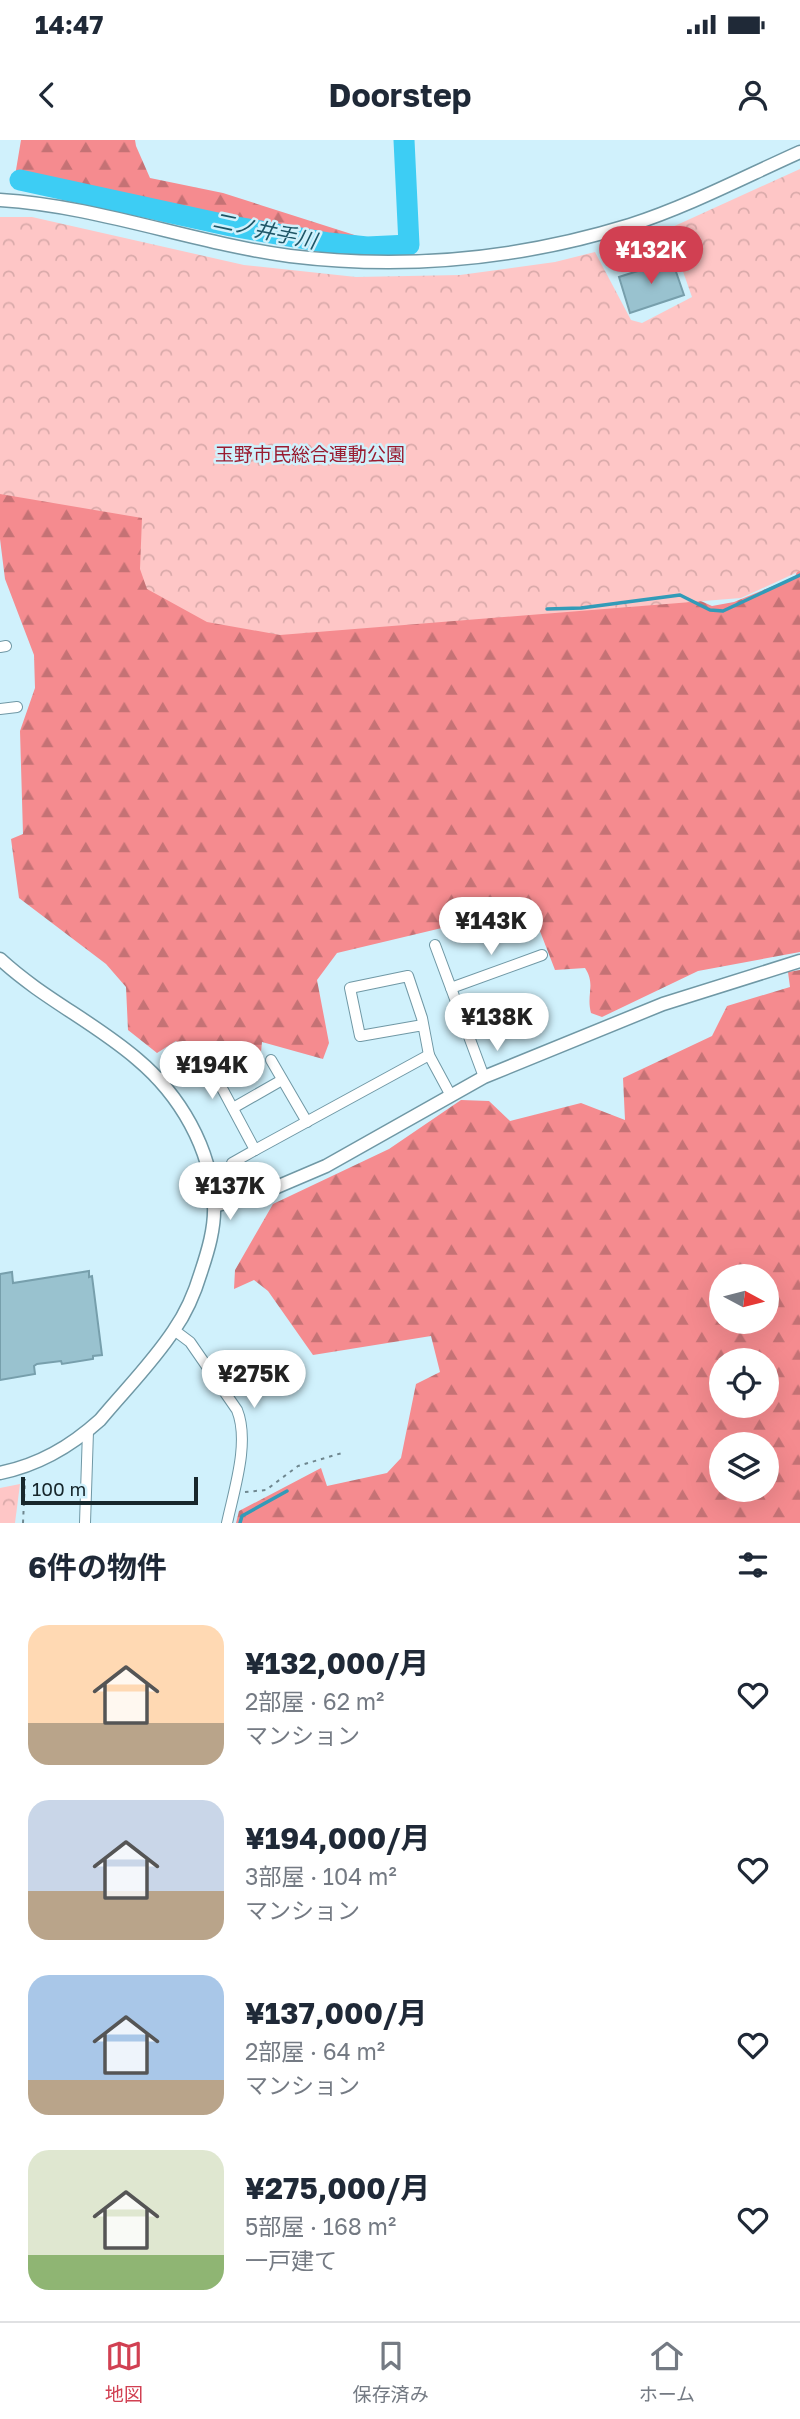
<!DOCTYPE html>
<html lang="ja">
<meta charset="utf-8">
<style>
:root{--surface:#fff;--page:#f6f6f7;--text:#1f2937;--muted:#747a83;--line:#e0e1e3;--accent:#d14052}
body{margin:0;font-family:"Golos Text","Noto Sans JP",sans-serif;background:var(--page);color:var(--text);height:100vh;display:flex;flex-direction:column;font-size:26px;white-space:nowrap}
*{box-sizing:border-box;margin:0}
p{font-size:23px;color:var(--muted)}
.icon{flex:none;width:38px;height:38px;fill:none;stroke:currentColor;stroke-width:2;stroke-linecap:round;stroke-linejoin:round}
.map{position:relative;height:1383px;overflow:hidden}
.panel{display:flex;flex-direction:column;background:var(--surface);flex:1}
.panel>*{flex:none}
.needle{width:46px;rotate:97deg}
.fabs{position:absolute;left:709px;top:1124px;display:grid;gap:14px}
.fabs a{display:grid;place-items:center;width:70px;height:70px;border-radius:50%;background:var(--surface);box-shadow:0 7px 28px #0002;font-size:35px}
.scale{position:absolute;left:21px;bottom:18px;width:177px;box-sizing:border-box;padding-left:7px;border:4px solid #17272c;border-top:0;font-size:19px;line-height:24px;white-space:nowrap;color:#17272c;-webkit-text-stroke:5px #d0f1fc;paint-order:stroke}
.price{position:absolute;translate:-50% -60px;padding:0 16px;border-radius:24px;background:#fff;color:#222;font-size:23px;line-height:46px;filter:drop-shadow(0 2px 4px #0008)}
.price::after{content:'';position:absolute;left:50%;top:42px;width:21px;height:16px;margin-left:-10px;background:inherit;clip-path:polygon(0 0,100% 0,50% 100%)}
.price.active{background:var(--accent);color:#fff}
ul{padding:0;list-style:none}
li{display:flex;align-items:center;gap:21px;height:175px;padding:0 28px}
li span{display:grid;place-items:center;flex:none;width:196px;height:140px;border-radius:21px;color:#555}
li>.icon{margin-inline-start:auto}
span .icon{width:84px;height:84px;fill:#fffc;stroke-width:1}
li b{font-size:30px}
h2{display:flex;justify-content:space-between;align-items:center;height:84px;padding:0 28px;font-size:30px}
.status{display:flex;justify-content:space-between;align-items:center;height:49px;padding:0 35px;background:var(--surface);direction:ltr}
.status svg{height:19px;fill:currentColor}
header{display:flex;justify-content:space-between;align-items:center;height:91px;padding:0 28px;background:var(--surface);font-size:32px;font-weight:700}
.tabs{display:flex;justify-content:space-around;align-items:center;height:98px;border-top:2px solid var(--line);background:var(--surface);font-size:19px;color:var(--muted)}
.tabs a{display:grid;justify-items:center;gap:4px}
.tabs .active{color:var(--accent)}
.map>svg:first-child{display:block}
.forest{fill:url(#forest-firs);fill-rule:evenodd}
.park{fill:url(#park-crowns)}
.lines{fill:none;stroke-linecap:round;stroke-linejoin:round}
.stream{stroke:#329bb8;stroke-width:3.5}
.river{stroke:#3dcdf4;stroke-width:21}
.building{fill:#99c2cf;stroke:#779fac;stroke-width:2}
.minor-casing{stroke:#7098a5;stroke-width:12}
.tertiary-casing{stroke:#7098a5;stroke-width:15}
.path{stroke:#6f878f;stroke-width:2;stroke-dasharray:3.5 5;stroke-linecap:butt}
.minor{stroke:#fff;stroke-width:10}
.tertiary{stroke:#fff;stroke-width:12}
.labels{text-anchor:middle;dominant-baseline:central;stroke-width:5;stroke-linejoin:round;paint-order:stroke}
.park-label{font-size:19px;fill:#991c31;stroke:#d0f1fc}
.water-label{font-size:21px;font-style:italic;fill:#1d5566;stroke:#d0f1fc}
</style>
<div class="status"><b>14:47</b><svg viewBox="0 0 49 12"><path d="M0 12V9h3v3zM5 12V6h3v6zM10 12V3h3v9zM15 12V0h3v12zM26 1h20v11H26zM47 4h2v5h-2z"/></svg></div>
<header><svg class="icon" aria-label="back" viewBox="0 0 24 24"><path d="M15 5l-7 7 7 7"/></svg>Doorstep<svg class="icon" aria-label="person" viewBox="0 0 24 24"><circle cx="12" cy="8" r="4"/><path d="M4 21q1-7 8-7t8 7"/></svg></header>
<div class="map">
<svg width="800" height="1383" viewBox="0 0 800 1383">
<defs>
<pattern id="forest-firs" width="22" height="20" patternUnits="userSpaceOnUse" patternTransform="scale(1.75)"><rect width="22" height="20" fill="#f58b8f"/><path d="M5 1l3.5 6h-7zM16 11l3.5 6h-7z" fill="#c57275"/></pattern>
<pattern id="park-crowns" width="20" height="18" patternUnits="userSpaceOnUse" patternTransform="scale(1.75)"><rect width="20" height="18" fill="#fec6c6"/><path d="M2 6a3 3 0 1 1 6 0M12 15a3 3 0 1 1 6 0" fill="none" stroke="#d9aaaa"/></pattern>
</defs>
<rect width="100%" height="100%" fill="#d0f1fc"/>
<g class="forest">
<polygon points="21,0 135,0 136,6 150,38 223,53 364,98 360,107 330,106 249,97 14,42"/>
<path d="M0 300 674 449 712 466 734 462 795 437 800 423V812L698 831 602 877 591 873C586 854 596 845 585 828L555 830 538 786 467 782 337 813 317 840 329 903 323 919 262 902 261 912C249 917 235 931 225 933 216 934 204 931 195 930L197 917 176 901 157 913 128 890 126 847 106 824 19 758 11 699 23 694 20 591 35 548 34 515 5 439 0 399Z"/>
<path d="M800 830V1383H236L239 1371 321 1328 327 1346 387 1333 401 1318 416 1244 440 1232 431 1196 313 1215 268 1151 254 1140 234 1149 235 1130 273 1064 389 1009 461 960 489 961 510 981 581 963 625 980 623 938 712 896 727 866 790 847 788 832ZM721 1136H766V1181H721ZM721 1220H766V1265H721ZM721 1304H766V1349H721Z"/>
</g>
<g class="park">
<polygon points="800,29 800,431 741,458 280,495 207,482 147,449 140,429 142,378 0,354 0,77 32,77 244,125 356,137 460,135 555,122 595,112 631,180 642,183 692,157 668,89"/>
<polygon points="20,1344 15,1383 0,1383 0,1348"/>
</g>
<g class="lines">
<g class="stream">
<polyline points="547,469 581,468 680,455 710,470 723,471 800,435"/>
<polyline points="240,1383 242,1376 287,1351"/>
</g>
<polyline class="river" points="20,40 231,86 329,103 367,107 409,105 404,0"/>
</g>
<g class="building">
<polygon points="672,120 684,155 630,173 619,137"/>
<polygon points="89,1131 89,1137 92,1136 102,1215 93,1216 93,1219 62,1224 61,1221 37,1224 34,1226 35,1234 0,1240 0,1134 12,1132 13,1143"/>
</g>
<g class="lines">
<defs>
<g id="minor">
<polyline points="0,507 6,506"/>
<polyline points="0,569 17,567"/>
<polyline points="435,805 484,937"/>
<polyline points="451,848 542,815"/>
<polyline points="423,885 360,896 350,848 408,836 422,878 429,915"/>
<polyline points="271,920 307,982"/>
<polyline points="156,938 216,937 255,1010 232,1023"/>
<polyline points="233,968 282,940"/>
<polyline points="255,1010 429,915 450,954"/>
<path d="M174 1190 190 1202 237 1270C250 1302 234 1350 227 1383"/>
<polyline points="85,1383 88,1291"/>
</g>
<g id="tertiary">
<path d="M0 60C98 66 193 103 290 116 405 130 520 119 630 85 689 66 744 37 800 12"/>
<path d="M0 819C42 858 94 882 137 919 180 955 211 1008 214 1065 215 1088 208 1111 201 1132 195 1152 186 1173 174 1190 153 1222 125 1250 100 1280 70 1307 39 1325 0 1333"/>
<polyline points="214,1066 265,1052 326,1026 484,937 663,864 800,821"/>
</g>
</defs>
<use href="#minor" class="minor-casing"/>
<use href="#tertiary" class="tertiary-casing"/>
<g class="path">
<polyline points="245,1352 266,1350 298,1326 342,1313"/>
<polyline points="23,1383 25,1339"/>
</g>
<use href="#minor" class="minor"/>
<use href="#tertiary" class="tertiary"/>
</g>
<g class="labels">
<g class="park-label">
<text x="310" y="313">玉野市民総合運動公園</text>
</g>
<g class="water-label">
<text transform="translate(265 90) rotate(12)">二ノ井手川</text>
</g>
</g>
</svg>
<div class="fabs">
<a><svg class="needle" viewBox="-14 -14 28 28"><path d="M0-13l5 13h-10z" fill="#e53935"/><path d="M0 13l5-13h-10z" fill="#747a83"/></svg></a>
<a><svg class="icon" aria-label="locate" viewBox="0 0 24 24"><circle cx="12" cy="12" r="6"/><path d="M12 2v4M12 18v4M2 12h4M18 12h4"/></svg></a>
<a><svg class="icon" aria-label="layers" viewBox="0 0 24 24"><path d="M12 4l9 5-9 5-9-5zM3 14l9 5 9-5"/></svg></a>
</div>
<div class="scale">100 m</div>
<b class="price active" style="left:651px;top:146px">¥132K</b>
<b class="price" style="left:491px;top:817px">¥143K</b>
<b class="price" style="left:497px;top:913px">¥138K</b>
<b class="price" style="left:212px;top:961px">¥194K</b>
<b class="price" style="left:230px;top:1082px">¥137K</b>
<b class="price" style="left:254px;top:1270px">¥275K</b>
</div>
<section class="panel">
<h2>6件の物件<svg class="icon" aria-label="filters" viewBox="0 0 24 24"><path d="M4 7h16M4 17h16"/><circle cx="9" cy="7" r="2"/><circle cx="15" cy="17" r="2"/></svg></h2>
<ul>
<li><span style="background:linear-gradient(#ffd9b3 70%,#b9a48a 0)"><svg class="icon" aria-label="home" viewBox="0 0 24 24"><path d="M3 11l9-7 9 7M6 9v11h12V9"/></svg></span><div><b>¥132,000/月</b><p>2部屋 · 62 m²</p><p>マンション</p></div><svg class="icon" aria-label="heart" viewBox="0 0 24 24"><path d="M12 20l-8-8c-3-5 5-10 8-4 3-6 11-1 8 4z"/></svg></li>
<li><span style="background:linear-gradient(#c9d6e8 65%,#b9a48a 0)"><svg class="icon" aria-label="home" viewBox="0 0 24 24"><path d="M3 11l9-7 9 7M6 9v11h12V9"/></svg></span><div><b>¥194,000/月</b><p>3部屋 · 104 m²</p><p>マンション</p></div><svg class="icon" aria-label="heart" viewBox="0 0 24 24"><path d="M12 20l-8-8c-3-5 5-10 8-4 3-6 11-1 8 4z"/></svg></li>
<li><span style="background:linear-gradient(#a9c7e8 75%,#b9a48a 0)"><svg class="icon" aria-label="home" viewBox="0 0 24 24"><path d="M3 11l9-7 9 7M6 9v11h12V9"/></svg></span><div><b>¥137,000/月</b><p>2部屋 · 64 m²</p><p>マンション</p></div><svg class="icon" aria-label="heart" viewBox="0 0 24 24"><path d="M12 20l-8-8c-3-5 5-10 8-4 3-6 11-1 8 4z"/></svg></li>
<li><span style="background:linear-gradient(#dfe7d0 75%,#8fb573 0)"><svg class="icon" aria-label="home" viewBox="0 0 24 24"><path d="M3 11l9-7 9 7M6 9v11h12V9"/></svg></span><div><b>¥275,000/月</b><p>5部屋 · 168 m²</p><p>一戸建て</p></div><svg class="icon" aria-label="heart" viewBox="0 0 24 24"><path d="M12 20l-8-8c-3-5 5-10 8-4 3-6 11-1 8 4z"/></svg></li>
</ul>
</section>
<nav class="tabs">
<a class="active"><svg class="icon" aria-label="map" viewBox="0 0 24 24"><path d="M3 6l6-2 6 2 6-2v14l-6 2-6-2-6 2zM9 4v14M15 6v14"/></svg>地図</a>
<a><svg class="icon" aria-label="saved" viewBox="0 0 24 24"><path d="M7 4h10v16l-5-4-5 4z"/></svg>保存済み</a>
<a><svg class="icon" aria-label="home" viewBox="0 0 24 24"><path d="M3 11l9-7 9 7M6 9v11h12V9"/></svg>ホーム</a>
</nav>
